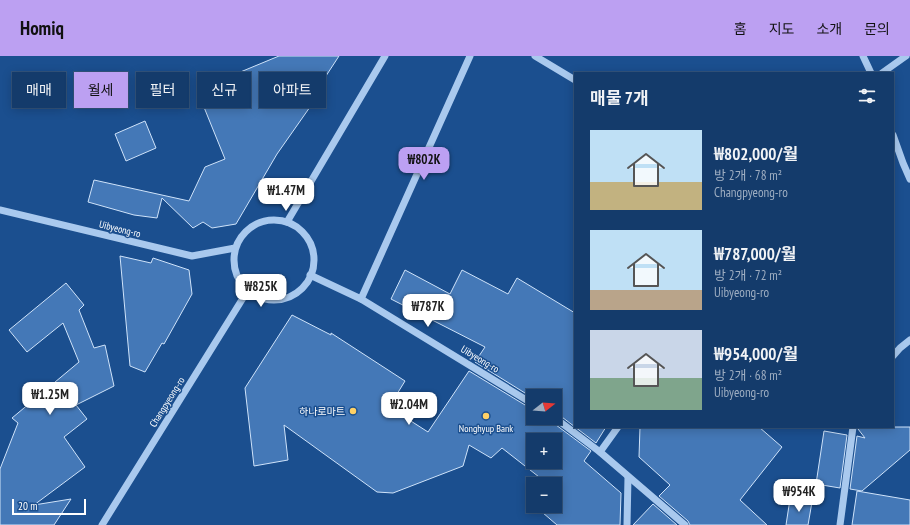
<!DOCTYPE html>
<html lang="ko">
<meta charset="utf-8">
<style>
:root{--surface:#143b6b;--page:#1d4271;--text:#f1f3f6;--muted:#9dadc1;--line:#33557e;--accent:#bca0f2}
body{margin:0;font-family:"PT Sans Narrow","Noto Sans KR",sans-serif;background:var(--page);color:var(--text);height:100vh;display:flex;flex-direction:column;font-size:15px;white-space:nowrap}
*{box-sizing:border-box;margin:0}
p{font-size:13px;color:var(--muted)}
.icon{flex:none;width:22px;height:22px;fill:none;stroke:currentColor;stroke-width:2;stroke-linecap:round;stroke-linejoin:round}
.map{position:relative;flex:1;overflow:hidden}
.details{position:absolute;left:574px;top:16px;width:320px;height:356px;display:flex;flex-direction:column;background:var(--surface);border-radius:0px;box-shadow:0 2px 10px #0003,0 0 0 1px var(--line)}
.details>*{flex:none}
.guide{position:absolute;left:12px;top:16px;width:380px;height:36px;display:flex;gap:8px}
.needle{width:26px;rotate:73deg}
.fabs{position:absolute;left:526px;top:333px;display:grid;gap:8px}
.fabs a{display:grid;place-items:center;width:36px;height:36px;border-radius:0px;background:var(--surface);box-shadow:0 2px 10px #0003,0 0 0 1px var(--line);font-size:20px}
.scale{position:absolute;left:12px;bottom:10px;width:74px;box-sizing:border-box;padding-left:4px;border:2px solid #fff;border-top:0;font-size:11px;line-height:14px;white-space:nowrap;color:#fff;-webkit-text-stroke:3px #1b4f8f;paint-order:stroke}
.price{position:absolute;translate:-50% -34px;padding:0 9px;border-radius:8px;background:#fff;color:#222;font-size:13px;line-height:26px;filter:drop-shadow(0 1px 2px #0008)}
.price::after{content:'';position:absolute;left:50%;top:24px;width:12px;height:9px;margin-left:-6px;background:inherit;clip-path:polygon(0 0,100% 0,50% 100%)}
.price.active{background:var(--accent);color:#111}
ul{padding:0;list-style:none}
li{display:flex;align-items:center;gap:12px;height:100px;padding:0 16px}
li span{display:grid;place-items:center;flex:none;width:112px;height:80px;border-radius:0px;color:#555}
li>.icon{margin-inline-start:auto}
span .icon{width:48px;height:48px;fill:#fffc;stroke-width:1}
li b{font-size:17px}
h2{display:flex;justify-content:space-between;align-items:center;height:48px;padding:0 16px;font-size:17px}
.pill{padding:0 14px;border-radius:0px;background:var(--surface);box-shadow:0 2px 10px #0003,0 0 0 1px var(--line);font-size:14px;line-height:36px}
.pill.active{background:var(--accent);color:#111}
header{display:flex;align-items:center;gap:24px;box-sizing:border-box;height:56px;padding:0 20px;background:var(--accent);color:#111}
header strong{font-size:19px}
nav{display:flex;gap:22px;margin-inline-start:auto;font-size:14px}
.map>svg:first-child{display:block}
.building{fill:#4478b7;stroke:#cfe3fa;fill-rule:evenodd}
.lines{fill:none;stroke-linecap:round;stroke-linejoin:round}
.minor{stroke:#a9c9ee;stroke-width:7}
.poi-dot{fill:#ffd166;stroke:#1b4f8f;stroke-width:1.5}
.labels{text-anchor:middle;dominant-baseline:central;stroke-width:3;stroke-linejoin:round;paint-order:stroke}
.street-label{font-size:10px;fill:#fff;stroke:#1b4f8f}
.poi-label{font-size:10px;fill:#fff;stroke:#1b4f8f;text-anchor:end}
</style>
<header>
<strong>Homiq</strong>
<nav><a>홈</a><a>지도</a><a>소개</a><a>문의</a></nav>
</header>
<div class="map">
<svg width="910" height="469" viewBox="0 0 910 469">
<rect width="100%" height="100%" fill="#1b4f8f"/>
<g class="building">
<polygon points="279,0 339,0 307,49 310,51 277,98 236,168 212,172 203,166 193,172 162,142 157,162 134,159 88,146 94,124 189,145 205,111 225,103 197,34"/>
<polygon points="145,65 156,92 126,105 115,78"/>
<polygon points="120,200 151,207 153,202 189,214 192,238 164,288 162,287 145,316 130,310"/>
<polygon points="405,214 450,238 462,214 508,238 517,222 575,257 575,371 558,358 555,357 555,340 533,340 533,342 475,306 485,291 391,243"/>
<polygon points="66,227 84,249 79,254 94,292 105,289 114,330 76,349 87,363 64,381 85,411 34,449 71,443 54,469 0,469 0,413 18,367 12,362 79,306 63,267 27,296 9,274"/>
<path d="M292 259 331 279V277L405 325 389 351 428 376 469 315 530 352 533 353V362H550L552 366 591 395 584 405 621 437 620 469H557L535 450H555V434H556L555 428H548L502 392 491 402 469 389 463 410 393 437 377 436 284 369 288 404 254 410 245 332ZM533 384H555V406H533Z"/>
<polygon points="575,371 606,371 596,387"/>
<polygon points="640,371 759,371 782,391 740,444 767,469 690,469 688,465 659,440 670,429 639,401"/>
<polygon points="858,371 910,371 910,394 862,435 850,433 857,380 865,382 858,373"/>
<polygon points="824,375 847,379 840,432 816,428"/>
<polygon points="857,435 910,444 910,469 852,469"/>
<polygon points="790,443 812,446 808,469 786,469"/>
<polygon points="653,448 677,469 633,469"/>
</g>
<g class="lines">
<g class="minor">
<polyline points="535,0 575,24"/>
<polyline points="863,0 871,17"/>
<polyline points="882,17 906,0"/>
<polyline points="893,79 903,107 910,123"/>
<polyline points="0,154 192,200 235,192"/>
<circle cx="274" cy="204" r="40"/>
<polyline points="287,166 385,0"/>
<polyline points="310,219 361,243 533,348"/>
<polyline points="361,243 470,0"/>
<polyline points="893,300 900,292 910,284"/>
<polyline points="555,362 600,396 685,469"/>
<polyline points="600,396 618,371"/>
<polyline points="102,469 248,234"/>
<polyline points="627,469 628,421"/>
<polyline points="840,469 853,371"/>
</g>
</g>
<g class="poi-dot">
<circle cx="353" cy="355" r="4"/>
<circle cx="486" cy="360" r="4"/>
</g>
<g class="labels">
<g class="street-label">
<text transform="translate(120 173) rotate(14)">Uibyeong-ro</text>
<text transform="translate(480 303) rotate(31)">Uibyeong-ro</text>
<text transform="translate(167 346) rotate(-58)">Changpyeong-ro</text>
</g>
<g class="poi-label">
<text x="345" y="355">하나로마트</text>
<text x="486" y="372" text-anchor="middle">Nonghyup Bank</text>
</g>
</g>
</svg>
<div class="fabs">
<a><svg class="needle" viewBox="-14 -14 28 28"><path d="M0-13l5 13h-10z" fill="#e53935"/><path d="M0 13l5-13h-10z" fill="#9dadc1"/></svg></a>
<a>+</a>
<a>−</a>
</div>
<div class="scale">20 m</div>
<b class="price active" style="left:424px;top:125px">₩802K</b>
<b class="price" style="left:286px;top:156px">₩1.47M</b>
<b class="price" style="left:261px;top:252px">₩825K</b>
<b class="price" style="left:428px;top:272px">₩787K</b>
<b class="price" style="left:50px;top:360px">₩1.25M</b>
<b class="price" style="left:409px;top:370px">₩2.04M</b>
<b class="price" style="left:799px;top:457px">₩954K</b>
<div class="guide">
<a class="pill">매매</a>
<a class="pill active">월세</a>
<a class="pill">필터</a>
<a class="pill">신규</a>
<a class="pill">아파트</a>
</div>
<section class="details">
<h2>매물 7개<svg class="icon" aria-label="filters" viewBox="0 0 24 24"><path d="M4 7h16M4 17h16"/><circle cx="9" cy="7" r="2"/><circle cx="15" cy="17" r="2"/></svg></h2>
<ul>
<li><span style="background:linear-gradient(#bfe0f5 65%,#c2b280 0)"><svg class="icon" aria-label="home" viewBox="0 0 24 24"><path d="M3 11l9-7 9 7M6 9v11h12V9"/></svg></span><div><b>₩802,000/월</b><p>방 2개 · 78 m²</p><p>Changpyeong-ro</p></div></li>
<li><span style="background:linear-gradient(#bfe0f5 75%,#b9a48a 0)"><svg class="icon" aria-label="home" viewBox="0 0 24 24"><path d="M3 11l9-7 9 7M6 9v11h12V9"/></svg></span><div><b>₩787,000/월</b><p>방 2개 · 72 m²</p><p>Uibyeong-ro</p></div></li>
<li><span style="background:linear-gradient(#c9d6e8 60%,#7fa58c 0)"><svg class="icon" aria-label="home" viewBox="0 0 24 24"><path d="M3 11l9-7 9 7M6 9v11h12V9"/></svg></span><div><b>₩954,000/월</b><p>방 2개 · 68 m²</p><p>Uibyeong-ro</p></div></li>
</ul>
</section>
</div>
